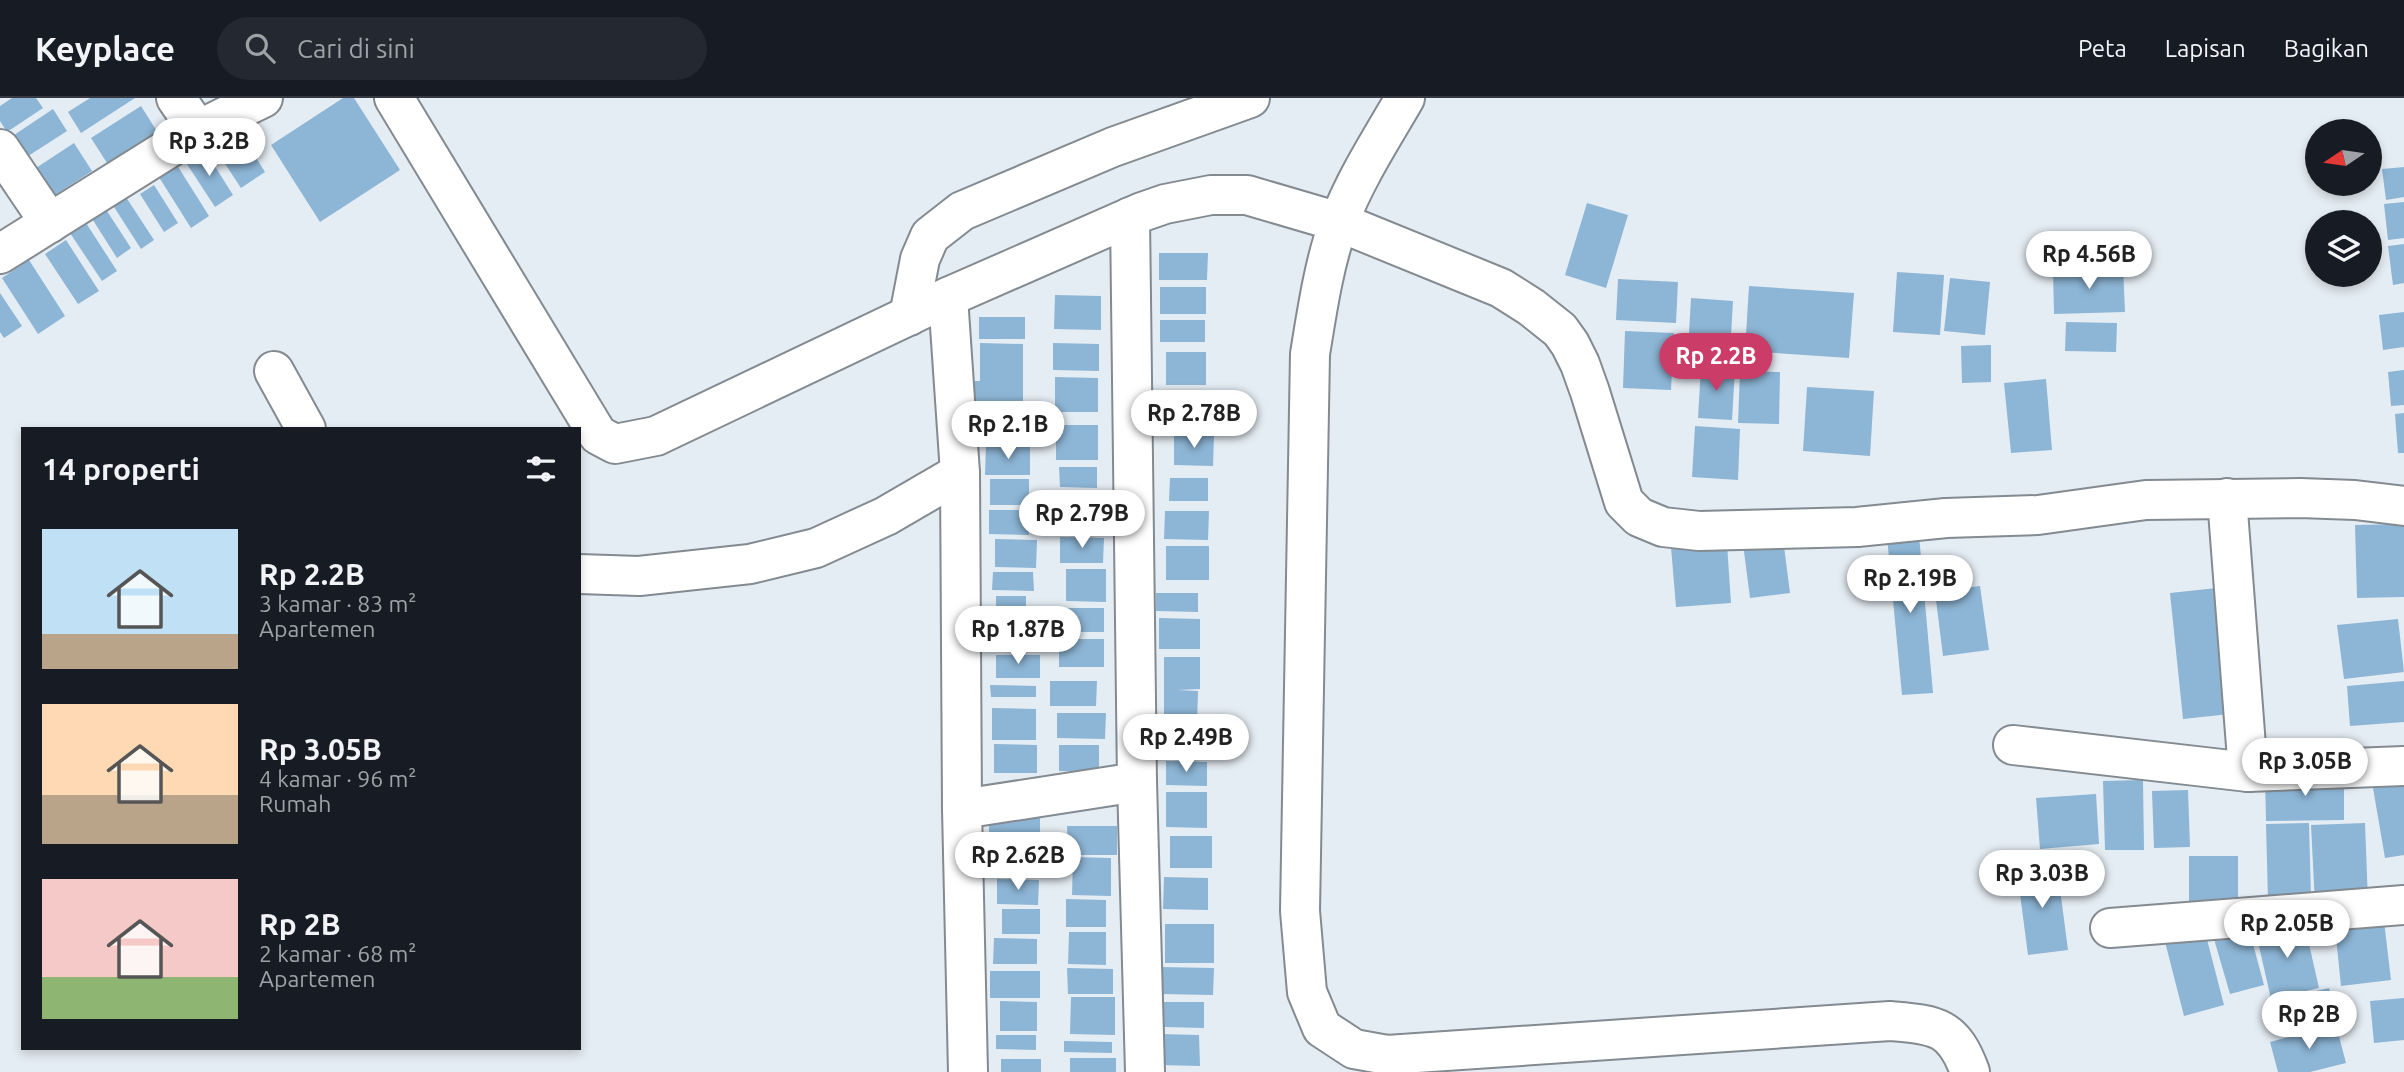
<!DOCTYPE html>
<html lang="id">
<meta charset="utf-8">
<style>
:root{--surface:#171b24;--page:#242831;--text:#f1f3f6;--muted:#9ea1a6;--line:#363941;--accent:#cb3d68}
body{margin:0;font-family:Ubuntu,sans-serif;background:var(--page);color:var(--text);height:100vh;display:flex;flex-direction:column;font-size:26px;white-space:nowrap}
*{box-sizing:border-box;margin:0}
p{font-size:23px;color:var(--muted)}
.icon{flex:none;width:38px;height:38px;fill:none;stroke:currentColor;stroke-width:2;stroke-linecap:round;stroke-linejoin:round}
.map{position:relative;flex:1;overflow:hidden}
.side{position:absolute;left:21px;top:329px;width:560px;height:623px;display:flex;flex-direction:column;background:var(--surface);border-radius:0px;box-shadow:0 4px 10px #0003}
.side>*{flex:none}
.needle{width:46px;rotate:257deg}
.fabs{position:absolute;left:2305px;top:21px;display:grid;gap:14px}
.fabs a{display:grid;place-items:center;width:77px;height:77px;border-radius:50%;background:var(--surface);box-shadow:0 4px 10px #0003;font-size:35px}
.price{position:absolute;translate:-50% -60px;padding:0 16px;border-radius:24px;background:#fff;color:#222;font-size:23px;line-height:46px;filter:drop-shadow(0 2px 4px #0008)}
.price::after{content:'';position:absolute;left:50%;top:42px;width:21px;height:16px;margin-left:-10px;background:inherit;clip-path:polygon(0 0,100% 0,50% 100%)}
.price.current{background:var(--accent);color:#fff}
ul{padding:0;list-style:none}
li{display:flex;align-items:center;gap:21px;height:175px;padding:0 21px}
li span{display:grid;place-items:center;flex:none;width:196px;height:140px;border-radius:0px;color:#555}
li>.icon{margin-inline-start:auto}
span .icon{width:84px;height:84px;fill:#fffc;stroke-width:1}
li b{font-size:30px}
h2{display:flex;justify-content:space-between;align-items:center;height:84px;padding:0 21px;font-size:30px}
header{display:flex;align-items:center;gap:42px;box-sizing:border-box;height:98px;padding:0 35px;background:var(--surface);border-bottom:2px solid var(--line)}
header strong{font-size:33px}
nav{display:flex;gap:38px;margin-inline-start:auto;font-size:24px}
.search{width:490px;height:63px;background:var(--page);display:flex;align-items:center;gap:18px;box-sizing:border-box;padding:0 24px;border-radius:38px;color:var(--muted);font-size:26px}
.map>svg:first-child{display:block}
.building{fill:#8db5d5}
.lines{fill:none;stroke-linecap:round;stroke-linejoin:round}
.minor-casing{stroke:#838a90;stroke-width:42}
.minor{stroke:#fff;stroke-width:38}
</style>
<header>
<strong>Keyplace</strong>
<div class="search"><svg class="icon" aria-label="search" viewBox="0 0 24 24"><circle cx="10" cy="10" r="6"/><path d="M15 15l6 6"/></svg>Cari di sini</div>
<nav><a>Peta</a><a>Lapisan</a><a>Bagikan</a></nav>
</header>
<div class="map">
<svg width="2404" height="974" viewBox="0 0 2404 974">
<rect width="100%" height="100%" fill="#e5edf4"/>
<g class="building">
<polygon points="12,0 36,0 43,10 7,34 0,23 0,8"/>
<polygon points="90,0 135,0 81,35 68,14"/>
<polygon points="343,0 354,0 400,72 320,124 271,47"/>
<polygon points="141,8 158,35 109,68 91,40"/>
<polygon points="53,11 67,33 22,62 8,41"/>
<polygon points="237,30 265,74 241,90 212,46"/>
<polygon points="74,45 92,73 55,97 36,70"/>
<polygon points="204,51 233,97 215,109 185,63"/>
<polygon points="175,64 209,118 191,130 157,76"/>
<polygon points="2404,69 2404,99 2386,102 2382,71"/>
<polygon points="154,87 178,125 164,134 140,96"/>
<polygon points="120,90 154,142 141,151 107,98"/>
<polygon points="2404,104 2404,140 2388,142 2384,106"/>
<polygon points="1587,105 1628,117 1606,190 1565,177"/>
<polygon points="105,110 131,150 117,160 91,119"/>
<polygon points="86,125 117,173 102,183 70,135"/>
<polygon points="66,142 99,193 78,206 45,156"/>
<polygon points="2404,146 2404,185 2393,187 2388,148"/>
<polygon points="1159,155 1208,155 1207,182 1159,182"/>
<polygon points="29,162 65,218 38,236 2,180"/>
<polygon points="2123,169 2125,214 2054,216 2053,171"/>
<polygon points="1897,174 1944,177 1940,237 1893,234"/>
<polygon points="1950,180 1990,184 1985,237 1944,233"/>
<polygon points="1618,181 1678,184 1676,225 1616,222"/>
<polygon points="1749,188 1854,195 1849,260 1745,253"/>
<rect x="1160" y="189" width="46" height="27"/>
<polygon points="0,195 22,228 4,240 0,234"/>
<polygon points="1055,197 1101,198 1101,232 1054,231"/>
<polygon points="1691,200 1733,203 1730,256 1688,253"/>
<polygon points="2404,214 2404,249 2383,252 2379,217"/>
<rect x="979" y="219" width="46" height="22"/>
<rect x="1160" y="222" width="45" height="22"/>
<polygon points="2066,224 2117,225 2116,254 2065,253"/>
<polygon points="1625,233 1674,235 1671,292 1623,290"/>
<polygon points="980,245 1023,246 1023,307 975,306 975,283 980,283"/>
<polygon points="1053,245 1099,246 1099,273 1053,272"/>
<polygon points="1991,247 1991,284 1962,285 1961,248"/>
<rect x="1166" y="254" width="40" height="33"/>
<polygon points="1701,269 1735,271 1732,322 1698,320"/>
<polygon points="2404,272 2404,307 2391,308 2388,274"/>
<polygon points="1740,273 1780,274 1779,326 1738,325"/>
<polygon points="1055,279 1098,280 1098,314 1055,314"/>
<polygon points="2046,281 2052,352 2011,355 2004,285"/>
<polygon points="1807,289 1874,293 1870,358 1803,353"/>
<polygon points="1167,300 1211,301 1211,326 1167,326"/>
<polygon points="978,311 1019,312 1019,341 978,341"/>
<polygon points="2404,315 2404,355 2398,355 2395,316"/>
<rect x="1056" y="327" width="42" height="35"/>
<polygon points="1695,328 1740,331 1738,382 1692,379"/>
<polygon points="1174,336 1214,336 1213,368 1174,367"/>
<polygon points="986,348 1030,349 1030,377 985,377"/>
<polygon points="1059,369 1097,369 1097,390 1060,389"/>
<polygon points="1170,380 1208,380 1208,403 1169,403"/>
<rect x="990" y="381" width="39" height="26"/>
<rect x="1062" y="400" width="43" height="32"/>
<polygon points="989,412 1029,412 1029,437 989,436"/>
<polygon points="1165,413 1209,413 1208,442 1164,441"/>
<polygon points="2404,426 2404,499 2357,500 2355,427"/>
<polygon points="1782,433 1790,495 1750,500 1742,438"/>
<polygon points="1919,437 1933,595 1902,597 1887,439"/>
<polygon points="1060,439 1104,440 1103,465 1060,465"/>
<polygon points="995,441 1037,442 1036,470 995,469"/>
<polygon points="1727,446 1731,505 1676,509 1671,449"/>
<rect x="1166" y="448" width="43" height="34"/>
<polygon points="1066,471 1106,471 1106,504 1066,503"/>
<polygon points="993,474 1033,474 1034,493 992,492"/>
<polygon points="1980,488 1989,552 1943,558 1935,494"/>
<polygon points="2226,489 2239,615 2183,621 2170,495"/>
<polygon points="1156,495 1198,495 1198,514 1156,513"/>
<polygon points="996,498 1026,498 1026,520 996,519"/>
<rect x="1055" y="510" width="49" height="24"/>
<polygon points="1159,520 1200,521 1200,551 1159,551"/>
<polygon points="2398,521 2404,574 2344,581 2337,527"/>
<polygon points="991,524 1031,524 1030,551 990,550"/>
<rect x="1059" y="541" width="45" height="28"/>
<rect x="996" y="557" width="44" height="23"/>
<polygon points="1164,559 1200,559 1200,591 1177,592 1198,593 1197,628 1164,628"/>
<polygon points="1050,583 1097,583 1096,608 1050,608"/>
<polygon points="2404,583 2404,624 2350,628 2347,588"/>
<polygon points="990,587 1036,588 1036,599 991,599"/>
<polygon points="992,610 1036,611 1036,642 992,642"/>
<polygon points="1057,615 1106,615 1105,641 1057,640"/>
<polygon points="1159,634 1201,634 1201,657 1159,656"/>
<polygon points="994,646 1037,647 1037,675 994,675"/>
<polygon points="1059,647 1099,647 1099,674 1059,673"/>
<polygon points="1166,663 1207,664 1207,688 1166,687"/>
<polygon points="2344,678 2344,722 2266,723 2265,679"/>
<polygon points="2143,682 2144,752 2105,752 2103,683"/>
<polygon points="2404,685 2404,757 2385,760 2373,690"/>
<polygon points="2188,692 2190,749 2154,750 2152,693"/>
<polygon points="1166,694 1207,694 1207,730 1166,729"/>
<polygon points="2096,696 2099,746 2040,751 2036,700"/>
<polygon points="989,715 1040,715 1040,739 989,738"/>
<polygon points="2309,725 2311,800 2268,802 2266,726"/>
<polygon points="2365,725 2368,804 2315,806 2311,727"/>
<polygon points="1067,728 1117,728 1117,757 1068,757"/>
<rect x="1170" y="738" width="42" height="32"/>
<rect x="993" y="743" width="46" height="30"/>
<polygon points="2189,758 2238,758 2238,803 2189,804"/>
<polygon points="1073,759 1111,760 1111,798 1072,797"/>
<polygon points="2057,768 2068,852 2028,857 2017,773"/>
<polygon points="1164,779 1208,780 1208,812 1163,811"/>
<polygon points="997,781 1039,782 1038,807 997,806"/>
<polygon points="1066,801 1106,802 1106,829 1066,829"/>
<rect x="1002" y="811" width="38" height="25"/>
<polygon points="2384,823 2391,882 2341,888 2335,829"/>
<polygon points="2304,824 2319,890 2271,901 2256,835"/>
<rect x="1165" y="826" width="49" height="39"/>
<polygon points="2203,826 2224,907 2184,918 2163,836"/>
<polygon points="2249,831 2264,887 2230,896 2214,841"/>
<polygon points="1069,834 1106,834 1106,867 1068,866"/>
<polygon points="994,840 1037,841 1037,866 993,866"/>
<polygon points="1159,869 1214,870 1213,897 1159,896"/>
<polygon points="1067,870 1113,871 1113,896 1068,896"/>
<rect x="990" y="873" width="50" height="27"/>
<polygon points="2329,890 2337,923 2277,938 2269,904"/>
<polygon points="1071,899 1115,899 1115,937 1070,936"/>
<polygon points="2404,900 2404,942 2374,945 2370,903"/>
<polygon points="1000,903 1037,904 1037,933 1000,933"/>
<polygon points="1163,904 1204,904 1204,930 1164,929"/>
<polygon points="2336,927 2346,965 2310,974 2278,974 2270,944"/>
<polygon points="1159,936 1199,937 1200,968 1159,967"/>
<polygon points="996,937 1036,937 1036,952 996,951"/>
<polygon points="1064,943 1112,944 1112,955 1064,954"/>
<rect x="1070" y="960" width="46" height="14"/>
<rect x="1001" y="961" width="40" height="13"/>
</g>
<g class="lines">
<defs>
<g id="minor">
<polyline points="176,0 198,32"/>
<polyline points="394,0 598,337 615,346 656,338 948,199 1142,114 1165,106 1211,97 1247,97 1339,124 1501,190 1531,209 1560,232 1570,246 1580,266 1590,294 1624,404 1639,419 1663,429 1699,433 1857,429 1946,420 2038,417 2146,402 2300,400 2355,402 2404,408"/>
<path d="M1405 0C1382 40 1355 81 1339 124 1324 165 1317 213 1310 256L1300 813 1307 894 1322 930 1354 951 1387 957 1890 923C1935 927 1953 927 1970 974"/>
<polyline points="0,51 50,125"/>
<polyline points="1130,119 1137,684 1145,974"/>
<polyline points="0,156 198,32 263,0"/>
<polyline points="948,199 960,375 962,711 968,974"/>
<polyline points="909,218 920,161 930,138 962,113 1113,49 1250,0"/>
<polyline points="274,273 306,331"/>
<polyline points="2227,400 2248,674 2404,668"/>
<polyline points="579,476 639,478 750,466 816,450 886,418 960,375"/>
<polyline points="2013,647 2248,674"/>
<polyline points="962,711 1137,684"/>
<polyline points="2110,830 2404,807"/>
</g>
</defs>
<use href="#minor" class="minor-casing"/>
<use href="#minor" class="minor"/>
</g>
</svg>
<div class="fabs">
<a><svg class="needle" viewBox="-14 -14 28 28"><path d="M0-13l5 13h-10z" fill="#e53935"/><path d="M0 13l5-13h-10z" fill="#9ea1a6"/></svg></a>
<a><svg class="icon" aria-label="layers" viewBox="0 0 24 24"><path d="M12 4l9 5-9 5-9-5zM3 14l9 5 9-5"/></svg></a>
</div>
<b class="price" style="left:209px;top:80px">Rp 3.2B</b>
<b class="price" style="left:2089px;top:193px">Rp 4.56B</b>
<b class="price current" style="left:1716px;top:295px">Rp 2.2B</b>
<b class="price" style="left:1194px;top:352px">Rp 2.78B</b>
<b class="price" style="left:1008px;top:363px">Rp 2.1B</b>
<b class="price" style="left:1082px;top:452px">Rp 2.79B</b>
<b class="price" style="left:1910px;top:517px">Rp 2.19B</b>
<b class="price" style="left:1018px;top:568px">Rp 1.87B</b>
<b class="price" style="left:1186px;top:676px">Rp 2.49B</b>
<b class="price" style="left:2305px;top:700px">Rp 3.05B</b>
<b class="price" style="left:1018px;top:794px">Rp 2.62B</b>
<b class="price" style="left:2042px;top:812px">Rp 3.03B</b>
<b class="price" style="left:2287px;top:862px">Rp 2.05B</b>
<b class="price" style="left:2309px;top:953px">Rp 2B</b>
<section class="side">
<h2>14 properti<svg class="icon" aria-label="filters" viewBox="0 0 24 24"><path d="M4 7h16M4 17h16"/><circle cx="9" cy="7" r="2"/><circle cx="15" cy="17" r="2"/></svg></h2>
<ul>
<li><span style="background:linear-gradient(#bfe0f5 75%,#b9a48a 0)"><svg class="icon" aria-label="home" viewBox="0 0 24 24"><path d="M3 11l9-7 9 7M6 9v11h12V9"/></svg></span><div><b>Rp 2.2B</b><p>3 kamar · 83 m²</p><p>Apartemen</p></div></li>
<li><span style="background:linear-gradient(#ffd9b3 65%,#b9a48a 0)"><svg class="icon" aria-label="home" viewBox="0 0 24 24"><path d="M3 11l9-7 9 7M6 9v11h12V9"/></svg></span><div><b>Rp 3.05B</b><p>4 kamar · 96 m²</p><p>Rumah</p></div></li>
<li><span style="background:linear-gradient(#f6c9c9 70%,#8fb573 0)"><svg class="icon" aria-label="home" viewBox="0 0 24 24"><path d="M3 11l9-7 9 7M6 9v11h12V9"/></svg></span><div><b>Rp 2B</b><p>2 kamar · 68 m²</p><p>Apartemen</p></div></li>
</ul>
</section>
</div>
